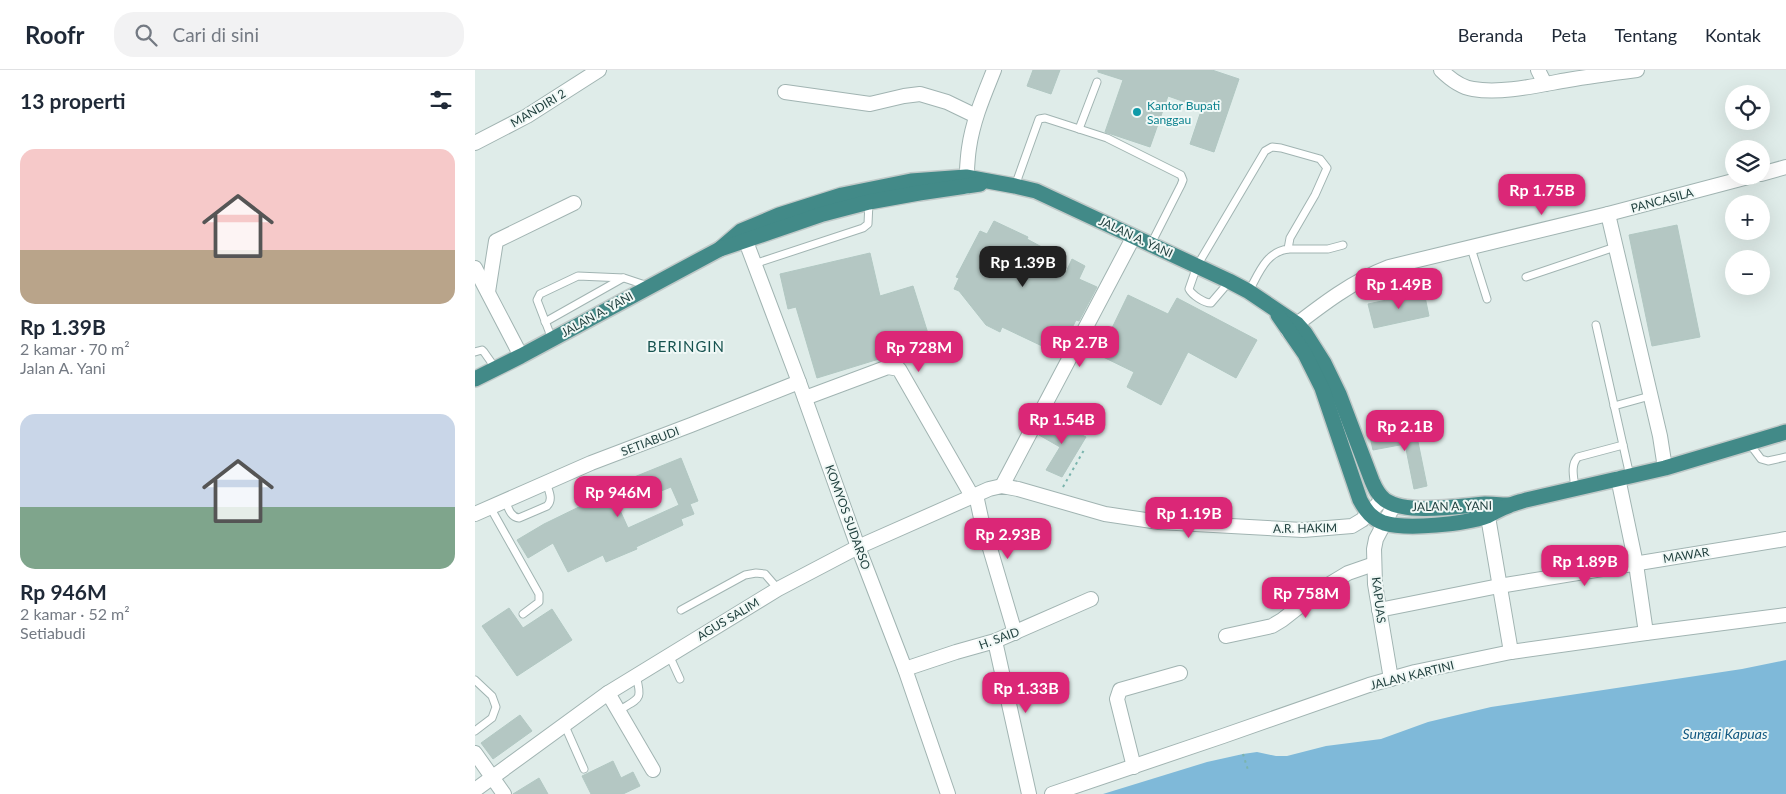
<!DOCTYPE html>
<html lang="id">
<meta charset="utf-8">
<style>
:root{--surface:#fff;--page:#f2f2f3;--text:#1f2937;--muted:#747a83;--line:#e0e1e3;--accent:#db2777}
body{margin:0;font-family:Lato,sans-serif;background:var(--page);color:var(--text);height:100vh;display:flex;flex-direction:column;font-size:19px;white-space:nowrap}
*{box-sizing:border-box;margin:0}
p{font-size:16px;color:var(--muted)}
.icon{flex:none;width:28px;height:28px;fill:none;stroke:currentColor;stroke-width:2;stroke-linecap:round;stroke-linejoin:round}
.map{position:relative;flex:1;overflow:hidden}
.panel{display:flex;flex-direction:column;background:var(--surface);width:475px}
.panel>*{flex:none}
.controls{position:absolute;left:1250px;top:15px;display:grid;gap:10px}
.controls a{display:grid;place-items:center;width:45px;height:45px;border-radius:50%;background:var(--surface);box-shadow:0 5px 20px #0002;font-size:25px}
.price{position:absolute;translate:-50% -42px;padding:0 11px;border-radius:10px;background:var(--accent);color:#fff;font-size:16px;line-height:32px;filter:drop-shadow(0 1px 2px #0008)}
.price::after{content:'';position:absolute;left:50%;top:30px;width:15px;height:11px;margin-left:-8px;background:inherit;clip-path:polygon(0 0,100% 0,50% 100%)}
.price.active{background:#222;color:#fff}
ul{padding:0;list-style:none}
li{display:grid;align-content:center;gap:10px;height:265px;padding:0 20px}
li span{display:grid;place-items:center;height:155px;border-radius:15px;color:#555}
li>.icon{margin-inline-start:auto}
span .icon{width:90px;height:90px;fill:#fffc;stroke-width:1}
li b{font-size:21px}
h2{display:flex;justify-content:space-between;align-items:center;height:60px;padding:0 20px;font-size:21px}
header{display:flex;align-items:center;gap:30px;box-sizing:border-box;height:70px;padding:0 25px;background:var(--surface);border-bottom:1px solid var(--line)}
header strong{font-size:24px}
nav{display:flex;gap:28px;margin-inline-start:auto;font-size:18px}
.search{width:350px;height:45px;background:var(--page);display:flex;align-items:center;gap:12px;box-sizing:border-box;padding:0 18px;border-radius:20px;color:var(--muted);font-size:19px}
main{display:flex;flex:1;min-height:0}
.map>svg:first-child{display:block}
.water{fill:#7fb9d9}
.building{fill:#b4c7c3;stroke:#b1c7c2;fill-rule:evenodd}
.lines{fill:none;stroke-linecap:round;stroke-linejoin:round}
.service-casing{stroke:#a1b4b2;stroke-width:9}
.minor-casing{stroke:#a1b4b2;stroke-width:16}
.trunk-casing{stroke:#c0c9c8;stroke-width:18}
.path{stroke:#7bb4ad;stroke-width:2;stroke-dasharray:2.5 4;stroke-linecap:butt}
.service{stroke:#fff;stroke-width:7}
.minor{stroke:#fff;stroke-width:14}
.trunk{stroke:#428a88;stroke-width:15}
.culture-dot{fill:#0f9aa8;stroke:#f0f8f6;stroke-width:2}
.labels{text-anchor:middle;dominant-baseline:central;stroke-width:4;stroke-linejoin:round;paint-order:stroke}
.culture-label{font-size:12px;fill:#0d838f;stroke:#f0f8f6;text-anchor:start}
.street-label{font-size:12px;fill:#1e3e3c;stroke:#f0f8f6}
.water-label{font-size:14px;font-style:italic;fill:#115881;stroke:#f0f8f6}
.quarter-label{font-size:15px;letter-spacing:1px;fill:#175350;stroke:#f0f8f6}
</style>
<header>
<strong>Roofr</strong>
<div class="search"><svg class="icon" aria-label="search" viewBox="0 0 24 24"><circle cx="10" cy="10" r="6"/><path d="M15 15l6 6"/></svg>Cari di sini</div>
<nav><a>Beranda</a><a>Peta</a><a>Tentang</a><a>Kontak</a></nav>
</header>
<main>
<section class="panel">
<h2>13 properti<svg class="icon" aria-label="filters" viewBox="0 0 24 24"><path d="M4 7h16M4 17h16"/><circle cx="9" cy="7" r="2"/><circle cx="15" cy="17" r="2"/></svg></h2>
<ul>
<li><span style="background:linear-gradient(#f6c9c9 65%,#b9a48a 0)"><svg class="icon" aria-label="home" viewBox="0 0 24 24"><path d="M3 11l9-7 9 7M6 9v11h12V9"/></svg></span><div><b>Rp 1.39B</b><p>2 kamar · 70 m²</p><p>Jalan A. Yani</p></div></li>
<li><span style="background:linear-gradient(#c9d6e8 60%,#7fa58c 0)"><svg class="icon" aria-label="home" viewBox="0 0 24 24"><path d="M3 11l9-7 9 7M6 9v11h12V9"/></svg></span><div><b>Rp 946M</b><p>2 kamar · 52 m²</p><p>Setiabudi</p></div></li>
</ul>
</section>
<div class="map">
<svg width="1311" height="724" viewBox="0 0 1311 724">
<rect width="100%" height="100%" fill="#dfece9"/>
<polygon class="water" points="1311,590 1311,724 628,724 732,692 768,684 782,682 801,686 812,686 851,676 906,669 953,652 1016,637 1267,599"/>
<g class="building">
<polygon points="558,0 585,0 576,24 552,16"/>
<polygon points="623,0 737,0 764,9 739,82 715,74 727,38 693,26 675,77 630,62 648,10 623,2"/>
<polygon points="519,151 553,167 552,169 576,182 571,193 591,202 597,189 610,196 604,209 622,217 604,251 601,250 584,284 527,257 525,262 511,255 484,221 479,219 484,208 481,207 505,161 512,164"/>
<polygon points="1202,155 1225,267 1177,276 1154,165"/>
<polygon points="395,183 405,226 438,216 456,273 342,308 321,237 313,239 305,204"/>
<polygon points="949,222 954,246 899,258 893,234"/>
<polygon points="653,225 693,244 702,228 782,270 761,308 713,282 686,335 652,317 659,302 624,285"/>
<polygon points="574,348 611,367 587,407 571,400 585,377 564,365"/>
<polygon points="940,357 952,416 939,419 930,374 898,380 895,367"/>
<path d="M206 388 223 431 215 434 219 444 206 449 208 455 161 477 162 479 131 492 128 485 93 502 78 473 53 488 42 470 69 454 106 436 105 434 139 419 137 416ZM196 417 204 435 153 458 144 438Z"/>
<polygon points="34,538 48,558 77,539 97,570 42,606 7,556"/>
<polygon points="45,645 57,661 18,689 6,673"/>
<polygon points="138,691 146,708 158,702 165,716 148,724 116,724 107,706"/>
<polygon points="64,708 73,724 38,724"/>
</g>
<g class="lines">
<defs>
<g id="service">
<polyline points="604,59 622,12"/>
<polyline points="540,116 564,49 570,48 632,68 706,105 708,110 706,115 676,174"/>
<polyline points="996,178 1012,229"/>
<polyline points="813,179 853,179 868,175"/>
<polyline points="279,194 388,158 393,154 394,132"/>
<polyline points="1051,207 1140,177"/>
<path d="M754 212 736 233C729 233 717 225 714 219L722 196 790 81 797 77 806 78 845 89 852 98 840 125 815 168 813 179C791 182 784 203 774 221"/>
<polyline points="70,252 148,208"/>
<polyline points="1121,255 1155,406"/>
<polyline points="77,269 62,230 65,224 103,206 149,208 173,216"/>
<polyline points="0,282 7,280 9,282 21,299"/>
<polyline points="1139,336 1175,326"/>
<polyline points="1274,373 1286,389 1293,391 1311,387"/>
<path d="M1100 418C1099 408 1095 395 1103 387L1148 375"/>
<path d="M30 430C33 437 35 447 44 448L72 436C79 429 73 420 71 412"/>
<polyline points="15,437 64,524 64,532 48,544"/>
<polyline points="206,540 270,505 281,503 290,504 303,519"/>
<polyline points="194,585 205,609"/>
<polyline points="0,610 17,626 21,637 17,648 0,661"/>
<path d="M143 641C164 628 168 631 161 606"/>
<polyline points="90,656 109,699"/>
</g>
<g id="minor">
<path d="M966 0C975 9 985 17 998 19 1027 24 1064 15 1093 10 1116 6 1139 3 1162 0"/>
<polyline points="1063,0 1070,14"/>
<polyline points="310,22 395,34 429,26 445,24 472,32 501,46"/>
<polyline points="0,73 52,46 124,0"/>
<polyline points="1286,104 1311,97"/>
<path d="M491 117C492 104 492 91 494 78 498 50 509 25 519 0"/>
<polyline points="1133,144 1185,366 1190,398"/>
<polyline points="267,161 324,312 383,477 430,599 473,724"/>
<polyline points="0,198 46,286"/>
<polyline points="13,222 21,171 99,133"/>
<path d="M813 261C844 237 877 211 914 197L1133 144 1277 106"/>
<polyline points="330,328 413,297 424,299 497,426"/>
<polyline points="1143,408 1161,494 1171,563"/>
<polyline points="527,416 659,166"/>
<polyline points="501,425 506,448 540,563"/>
<polyline points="1011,435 1036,582"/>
<polyline points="0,444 116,393 216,355 324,312"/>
<polyline points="904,540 1024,516 1311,469"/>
<polyline points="751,566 797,556 807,550 848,518 873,503 899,494"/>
<polyline points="520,571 554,724"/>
<polyline points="430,599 481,582 520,571 616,529"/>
<polyline points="916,609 900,514 899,479 901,469 919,435"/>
<polyline points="133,623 178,700"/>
<polyline points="0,683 29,724"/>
<polyline points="659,697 642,629 645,620 705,603"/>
<polyline points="0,720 133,623 303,519 383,477 514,419 527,416 543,419 630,444 684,452 828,460 877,456 887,450 908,429"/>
<polyline points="577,724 748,666 894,615 940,602 1036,582 1171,563 1311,545"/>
</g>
<g id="trunk">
<path d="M245 179 266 161 304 145 367 125 436 111 491 107 540 116 561 121 754 211 773 221 822 254 830 263 849 293 864 324 897 411C900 418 903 425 910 430 932 445 984 436 1010 434 1017 434 1025 435 1033 435"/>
<path d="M803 245 830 284 847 318 885 430C891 441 897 449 909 453 932 460 990 454 1012 446 1019 443 1026 438 1033 436 1039 433 1045 432 1051 430L1190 398 1311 362"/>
<polyline points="0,309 46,286 245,179 348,144 394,132 444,123 505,114"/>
</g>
</defs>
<use href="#service" class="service-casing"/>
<use href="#minor" class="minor-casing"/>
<use href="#trunk" class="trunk-casing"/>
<g class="path">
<polyline points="588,417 609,380"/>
<polyline points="768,684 773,700"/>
</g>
<use href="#service" class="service"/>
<use href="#minor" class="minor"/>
<use href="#trunk" class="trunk"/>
</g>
<circle class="culture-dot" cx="662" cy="42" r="5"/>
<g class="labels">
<g class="culture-label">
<text x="672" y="35">Kantor Bupati<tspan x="672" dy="14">Sanggau</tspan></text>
</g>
<g class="street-label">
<text transform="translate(63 38) rotate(-31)">MANDIRI 2</text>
<text transform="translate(1187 130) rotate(-15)">PANCASILA</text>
<text transform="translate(661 167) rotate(25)">JALAN A. YANI</text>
<text transform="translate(122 244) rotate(-29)">JALAN A. YANI</text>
<text transform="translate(175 371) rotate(-21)">SETIABUDI</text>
<text transform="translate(977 436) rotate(-1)">JALAN A. YANI</text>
<text transform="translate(373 447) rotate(70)">KOMYOS SUDARSO</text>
<text transform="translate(830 458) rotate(-1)">A.R. HAKIM</text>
<text transform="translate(1211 485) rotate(-9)">MAWAR</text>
<text transform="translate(904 530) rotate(83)">KAPUAS</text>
<text transform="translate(253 549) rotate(-31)">AGUS SALIM</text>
<text transform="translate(524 568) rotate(-20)">H. SAID</text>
<text transform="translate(937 605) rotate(-14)">JALAN KARTINI</text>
</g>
<g class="water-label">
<text x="1250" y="663">Sungai Kapuas</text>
</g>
<g class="quarter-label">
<text x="211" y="276">BERINGIN</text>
</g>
</g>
</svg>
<div class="controls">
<a><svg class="icon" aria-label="locate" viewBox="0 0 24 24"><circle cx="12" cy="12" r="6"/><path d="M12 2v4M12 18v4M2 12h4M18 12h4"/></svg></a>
<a><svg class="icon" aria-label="layers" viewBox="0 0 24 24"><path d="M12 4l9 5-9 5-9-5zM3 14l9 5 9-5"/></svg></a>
<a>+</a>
<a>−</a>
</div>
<b class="price" style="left:1067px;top:146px">Rp 1.75B</b>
<b class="price active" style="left:548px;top:218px">Rp 1.39B</b>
<b class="price" style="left:924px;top:240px">Rp 1.49B</b>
<b class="price" style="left:605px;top:298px">Rp 2.7B</b>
<b class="price" style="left:444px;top:303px">Rp 728M</b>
<b class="price" style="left:587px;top:375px">Rp 1.54B</b>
<b class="price" style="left:930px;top:382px">Rp 2.1B</b>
<b class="price" style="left:143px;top:448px">Rp 946M</b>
<b class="price" style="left:714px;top:469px">Rp 1.19B</b>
<b class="price" style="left:533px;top:490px">Rp 2.93B</b>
<b class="price" style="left:1110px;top:517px">Rp 1.89B</b>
<b class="price" style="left:831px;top:549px">Rp 758M</b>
<b class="price" style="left:551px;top:644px">Rp 1.33B</b>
</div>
</main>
